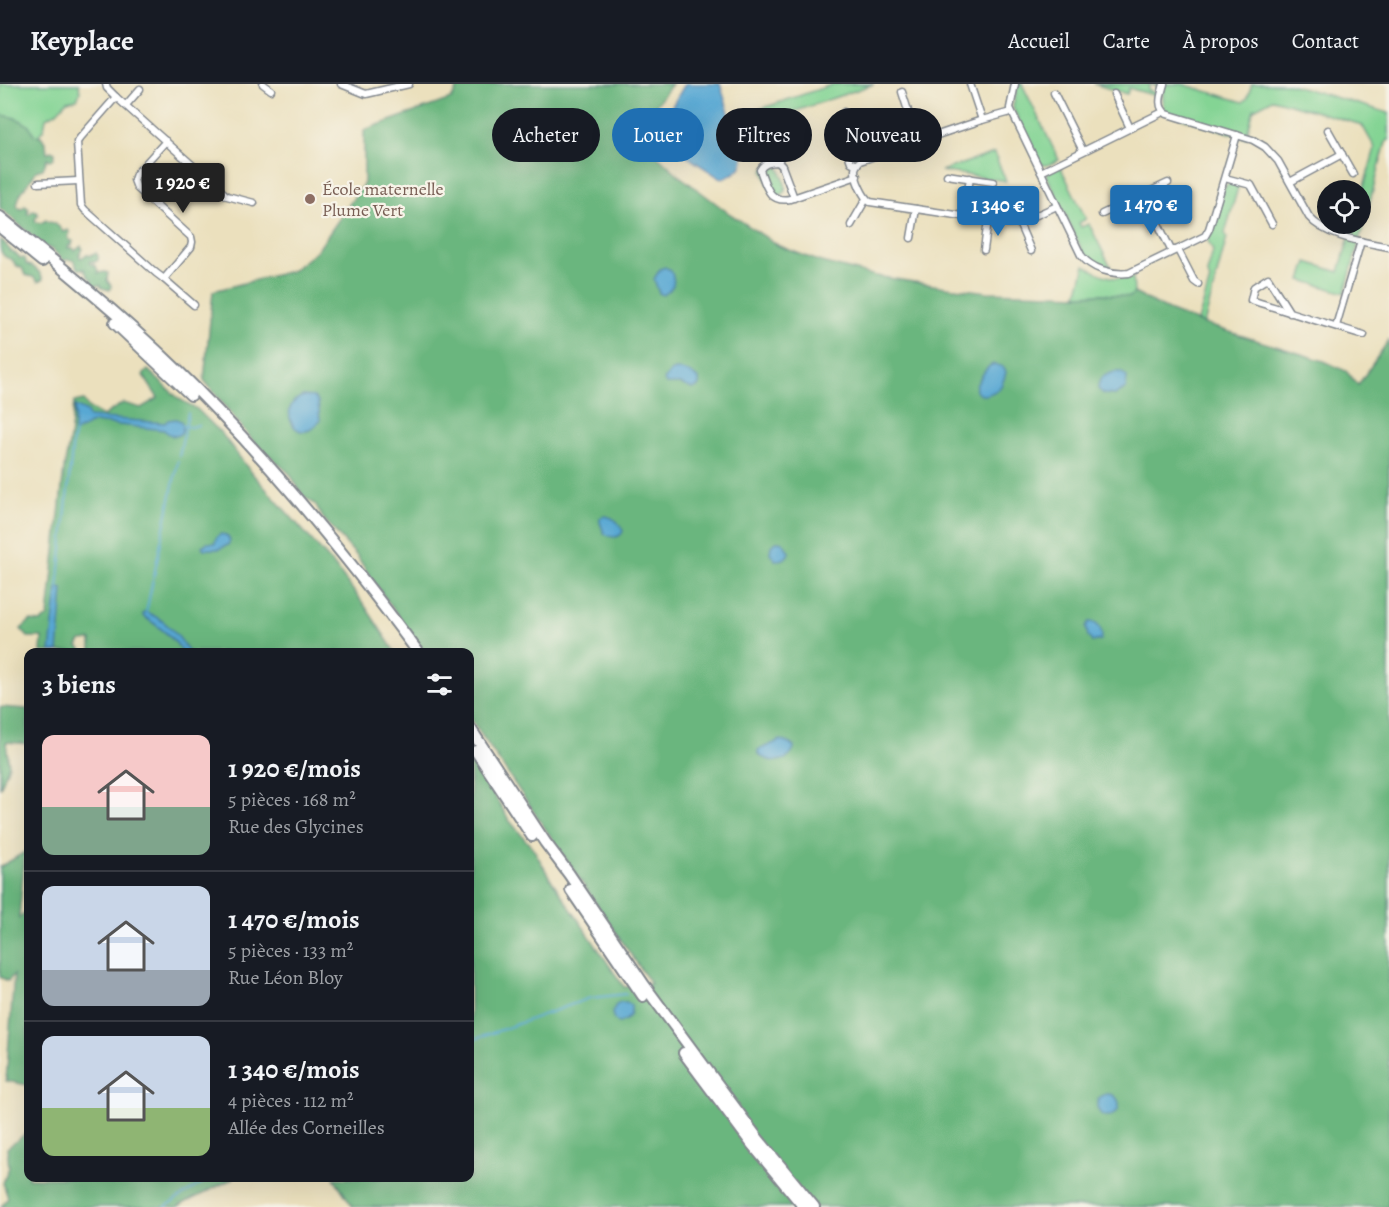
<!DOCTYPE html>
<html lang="fr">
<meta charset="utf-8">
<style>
:root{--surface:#171b24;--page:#20242c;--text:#f1f3f6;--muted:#9ea1a6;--line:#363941;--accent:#1f6fb2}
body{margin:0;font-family:Alegreya,serif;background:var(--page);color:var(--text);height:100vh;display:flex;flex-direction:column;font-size:22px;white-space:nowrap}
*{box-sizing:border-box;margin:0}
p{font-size:20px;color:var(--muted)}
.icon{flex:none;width:33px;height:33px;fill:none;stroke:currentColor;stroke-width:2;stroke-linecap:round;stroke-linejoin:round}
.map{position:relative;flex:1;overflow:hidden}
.sheet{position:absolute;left:24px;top:564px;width:450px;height:534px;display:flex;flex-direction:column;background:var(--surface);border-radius:12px;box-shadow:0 6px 24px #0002}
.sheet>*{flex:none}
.top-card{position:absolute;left:492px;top:24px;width:570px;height:54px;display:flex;gap:12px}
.fabs{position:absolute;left:1317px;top:96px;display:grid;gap:12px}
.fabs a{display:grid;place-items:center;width:54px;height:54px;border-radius:50%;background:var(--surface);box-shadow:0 6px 24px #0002;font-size:30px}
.price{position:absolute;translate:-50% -51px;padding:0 14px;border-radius:6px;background:var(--accent);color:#fff;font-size:20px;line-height:39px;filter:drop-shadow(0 2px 3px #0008)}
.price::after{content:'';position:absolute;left:50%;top:36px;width:18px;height:14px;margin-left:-9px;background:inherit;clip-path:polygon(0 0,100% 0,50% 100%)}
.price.selected{background:#222;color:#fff}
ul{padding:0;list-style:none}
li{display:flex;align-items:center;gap:18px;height:150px;padding:0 18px}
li+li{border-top:2px solid var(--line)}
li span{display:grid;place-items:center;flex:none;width:168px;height:120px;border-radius:12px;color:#555}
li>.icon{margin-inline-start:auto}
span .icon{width:72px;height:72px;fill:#fffc;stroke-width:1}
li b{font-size:26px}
h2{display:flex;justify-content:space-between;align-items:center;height:72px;padding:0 18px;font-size:26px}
.tag{padding:0 21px;border-radius:27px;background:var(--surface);box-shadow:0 6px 24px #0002;font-size:21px;line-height:54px}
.tag.selected{background:var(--accent);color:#fff}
header{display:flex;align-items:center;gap:36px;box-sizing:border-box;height:84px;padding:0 30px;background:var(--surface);border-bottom:2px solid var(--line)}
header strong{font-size:28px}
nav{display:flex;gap:33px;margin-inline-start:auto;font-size:21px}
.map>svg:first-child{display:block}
.green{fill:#84d494;stroke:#508279;stroke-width:1.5}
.forest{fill:#6bb67e;stroke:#43726e;stroke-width:1.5}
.water{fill:#59a8d3;stroke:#3a6c98;stroke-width:1.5}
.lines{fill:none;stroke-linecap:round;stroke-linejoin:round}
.stream{stroke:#59a8d3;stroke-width:2}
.minor-casing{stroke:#83888e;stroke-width:9}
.trunk-casing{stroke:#83888e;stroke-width:14}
.minor{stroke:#fff;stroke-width:6}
.trunk{stroke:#fff;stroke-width:10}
.education-dot{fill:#8d6e63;stroke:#f7f3e8;stroke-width:2}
.labels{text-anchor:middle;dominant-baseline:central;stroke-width:4.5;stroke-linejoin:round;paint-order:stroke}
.education-label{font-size:18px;fill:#785e54;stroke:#f7f3e8;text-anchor:start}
</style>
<header>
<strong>Keyplace</strong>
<nav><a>Accueil</a><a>Carte</a><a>À propos</a><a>Contact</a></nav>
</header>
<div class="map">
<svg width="1389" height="1123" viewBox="0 0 1389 1123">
<rect width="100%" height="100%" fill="#f7f3e8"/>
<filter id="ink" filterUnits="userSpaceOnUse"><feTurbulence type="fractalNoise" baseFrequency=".0167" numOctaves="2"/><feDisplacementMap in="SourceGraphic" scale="12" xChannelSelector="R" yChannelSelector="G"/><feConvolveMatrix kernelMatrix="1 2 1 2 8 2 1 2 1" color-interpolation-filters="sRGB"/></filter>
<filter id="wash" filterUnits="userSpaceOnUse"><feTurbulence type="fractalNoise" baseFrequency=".008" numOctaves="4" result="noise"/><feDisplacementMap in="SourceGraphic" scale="24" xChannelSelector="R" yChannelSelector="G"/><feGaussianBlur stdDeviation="1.35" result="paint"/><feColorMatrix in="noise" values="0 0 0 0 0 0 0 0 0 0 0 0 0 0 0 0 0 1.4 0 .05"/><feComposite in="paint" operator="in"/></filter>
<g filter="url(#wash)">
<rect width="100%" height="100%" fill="#ebe0bd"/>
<g class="green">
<polygon points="0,0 79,0 80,9 77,15 67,17 56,29 46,34 44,45 37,53 0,49"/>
<polygon points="834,0 874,0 750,43 745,30"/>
<path d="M1018 0H1022L1059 76C1051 79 1045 85 1039 78L1013 24V22Z"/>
<polygon points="1094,0 1150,0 1148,6 1157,9 1156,12 1129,4 1127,10"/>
<polygon points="1150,0 1182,0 1243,18 1247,15 1252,0 1290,0 1389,29 1389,56 1386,58 1345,209 1301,196 1307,178 1339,188 1353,140 1360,140 1361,113 1375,64 1362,41 1273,15 1254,25 1246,54 1163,28 1163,4"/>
<polygon points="994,69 1006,97 941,87"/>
<path d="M770 82 779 83C783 93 794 116 772 110L763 87 765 84Z"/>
<polygon points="1060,82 1086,135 1079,139 1081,143 1089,140 1111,184 1094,178 1083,168 1047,92 1049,87"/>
<polygon points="1230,98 1239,100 1225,149 1227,153 1204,240 1198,237 1210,196 1207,189 1213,167 1207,155 1213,147 1224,104"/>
<path d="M1085 181C1097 190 1118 198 1133 193L1134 209 1130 214 1103 210 1077 211Z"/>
</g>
<g class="forest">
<polygon points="458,0 672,0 637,46 638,54 681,93 730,130 779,162 821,178 876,192 946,203 988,208 1080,211 1103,210 1130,213 1134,209 1168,226 1204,240 1324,277 1346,287 1358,301 1389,256 1389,1123 353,1123 334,1094 470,1094 470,674 489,702 509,736 534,766 550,794 624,903 651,900 470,634 470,568 424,568 371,494 357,472 323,434 316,421 303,412 290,390 252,356 204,296 213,207 291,187 317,167 364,99 364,46 451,15 456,7"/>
<path d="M0 31C13 32 31 38 34 51L41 52 46 60 47 69 51 67 55 69 54 74 51 76 47 75 43 85 36 87C29 102 19 105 17 122L21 125 25 122 29 125 27 129 29 130 33 127 37 128 38 131 35 135 36 138 41 139 46 136 48 138 55 139 64 148 68 146 70 149 68 152 69 156 73 157 72 161H69L68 164H73L75 167 81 162 83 165 79 171 81 174C85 172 86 169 90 172L93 170 96 169 98 172V176L95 178 90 177 89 179C94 180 98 183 98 189L105 188 108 189 107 196 111 202 110 206 102 204 100 201 94 202 91 200 92 196 88 193 84 185H78L76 182 75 177 68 175 65 177 63 176 53 166 44 162 0 124Z"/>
<path d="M0 155C6 158 6 163 11 167 15 170 17 169 20 174H24L26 177V180C35 183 39 186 43 195L41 197 38 198 33 193 25 191 22 184 15 181 14 178 11 175C0 173 0 165 0 155Z"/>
<polygon points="148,286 179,315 197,325 222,350 250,387 333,480 365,522 395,568 91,568 91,556 81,557 78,562 83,568 41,568 42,553 28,553 21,545 30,537 41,538 48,532 64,384 70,354 74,318 83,316 89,324 103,332 123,319 141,324 158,314 143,291"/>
<polygon points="0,623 27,625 28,629 28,660 6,658 9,681 0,705"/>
<polygon points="25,768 19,834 28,827 28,1001 6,997 14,891 8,897 0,893 0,783"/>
<polygon points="28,1048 28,1094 234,1094 177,1123 1,1123 8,1114 3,1099 9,1083 7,1064"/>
</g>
<g class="water">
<path d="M685 0H720L743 73C744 86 733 90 723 94L717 92 692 76 658 48 659 41 671 24Z"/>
<path d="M665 183 671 187C676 198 674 205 663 211L659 209 654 195 660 185Z"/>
<path d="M994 280 1003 283 1006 288C1005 293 1003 298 1001 302 994 311 973 317 976 301 977 300 980 295 981 293 985 287 987 282 994 280Z"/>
<path d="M676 286C686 286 691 289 699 295V302L693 305 680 300H666L664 296 670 288Z"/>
<path d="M1115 288H1121L1127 293 1126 304 1115 311 1104 310 1098 305C1098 293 1105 291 1115 288Z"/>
<path d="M303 312 314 313 318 318 320 337C300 362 283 335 292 320 294 316 299 314 303 312Z"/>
<path d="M75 322 87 328 89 333 165 339 168 336 176 335 181 337C187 351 175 357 164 346L94 338C86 340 81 347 74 348Z"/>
<path d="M604 432C614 433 619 438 623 447 620 455 610 454 604 449L600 438V434Z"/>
<polygon points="220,450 226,451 230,456 228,461 219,465 204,465 202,462 207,459 215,459 216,454"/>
<path d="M778 457 783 458 789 468C787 475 782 476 775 476L770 469 771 462Z"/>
<polygon points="57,504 63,505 58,568 50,568"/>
<path d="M144 528C164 533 179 552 189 568H183C172 552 159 542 143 532Z"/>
<path d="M1089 538C1098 538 1104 547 1101 556L1092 558 1088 552 1086 543Z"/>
<path d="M781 656 794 662C793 680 768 680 758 670V666Z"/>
<path d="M620 918H627L631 922C632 932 628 936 619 939L614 935 612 929 616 921Z"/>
<circle cx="1108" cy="1021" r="11"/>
</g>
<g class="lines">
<g class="stream">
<polyline points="183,342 191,343 198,341"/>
<polyline points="179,373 188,329"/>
<polyline points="58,504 73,355 75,348"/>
<polyline points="146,529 178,377"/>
<polyline points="470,957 590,914 626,910"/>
<polyline points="165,1123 210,1094"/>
</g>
</g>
</g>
<g filter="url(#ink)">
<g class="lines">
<defs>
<g id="minor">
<polyline points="106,0 107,4 116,13 227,112 254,119"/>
<polyline points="263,0 271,6"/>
<polyline points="341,0 366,10 409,0"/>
<polyline points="970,0 982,36"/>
<path d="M1015 0 1010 24 1081 171C1091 185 1112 191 1129 189L1205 152 1209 145 1237 51"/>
<path d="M1164 0C1161 11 1156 23 1167 30L1253 56 1265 63 1278 77 1309 133C1326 153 1364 158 1389 163"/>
<polyline points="902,8 918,58"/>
<polyline points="1054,9 1083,67"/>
<polyline points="1114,10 1130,44"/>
<polyline points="116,13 80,54 77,58 81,121 85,126 156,189 164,195 194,221"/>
<polyline points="126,21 140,5"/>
<polyline points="844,28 851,48 845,61 851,78 857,81"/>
<path d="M1011 28 982 36 860 77C857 80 855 81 855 86 855 95 863 113 870 118L1009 139 1021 138 1057 122"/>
<polyline points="1328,46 1353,90"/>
<polyline points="778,78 789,54 786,47"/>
<polyline points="1041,88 1163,28"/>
<polyline points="947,91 993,98"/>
<polyline points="1225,94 1251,101 1272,140"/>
<polyline points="1290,98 1342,70"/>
<polyline points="38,99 78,97"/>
<polyline points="1144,111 1171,166 1178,166 1194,197 1198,200"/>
<path d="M794 114 782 82 778 78C771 78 763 79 760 86 766 102 769 119 790 115L857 92"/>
<polyline points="1102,130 1168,99"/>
<polyline points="964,132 970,94"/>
<polyline points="1019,139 1031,167"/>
<polyline points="851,141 866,115"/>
<polyline points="911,154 916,125"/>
<polyline points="984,166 988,136"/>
<polyline points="164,195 191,163 192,158 191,153 137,104 134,96 136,90 166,57"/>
<path d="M1290 229 1268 194 1254 203 1251 216C1289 228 1326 240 1364 251"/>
<polyline points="1336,242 1361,157"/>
</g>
<g id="trunk">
<path d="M0 133C60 182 120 231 176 285 265 371 344 468 418 568"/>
<polyline points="0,143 42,177"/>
<polyline points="115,239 191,311"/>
<polyline points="470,644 545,758 569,790 644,901 758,1055 814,1123"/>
<polyline points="476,667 532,752"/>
<polyline points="571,806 643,912"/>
<polyline points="684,969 752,1060 804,1123"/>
</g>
</defs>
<use href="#minor" class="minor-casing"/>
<use href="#trunk" class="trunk-casing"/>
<use href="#minor" class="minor"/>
<use href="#trunk" class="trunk"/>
</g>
</g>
<circle class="education-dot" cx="310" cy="115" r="6"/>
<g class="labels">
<g class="education-label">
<text x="322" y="105">École maternelle<tspan x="322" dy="21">Plume Vert</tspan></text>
</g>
</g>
</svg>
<div class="fabs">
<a><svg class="icon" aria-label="locate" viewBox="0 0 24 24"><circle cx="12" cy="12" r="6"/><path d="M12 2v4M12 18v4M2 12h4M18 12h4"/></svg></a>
</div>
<b class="price selected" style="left:183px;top:130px">1 920 €</b>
<b class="price" style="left:1151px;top:152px">1 470 €</b>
<b class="price" style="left:998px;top:153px">1 340 €</b>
<div class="top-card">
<a class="tag">Acheter</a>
<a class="tag selected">Louer</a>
<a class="tag">Filtres</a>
<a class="tag">Nouveau</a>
</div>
<section class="sheet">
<h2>3 biens<svg class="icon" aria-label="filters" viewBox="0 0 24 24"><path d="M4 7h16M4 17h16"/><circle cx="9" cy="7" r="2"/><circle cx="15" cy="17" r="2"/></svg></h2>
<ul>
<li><span style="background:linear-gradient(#f6c9c9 60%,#7fa58c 0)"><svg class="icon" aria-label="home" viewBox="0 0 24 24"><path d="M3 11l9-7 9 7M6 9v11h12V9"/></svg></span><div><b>1 920 €/mois</b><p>5 pièces · 168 m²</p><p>Rue des Glycines</p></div></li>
<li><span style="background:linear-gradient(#c9d6e8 70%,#9aa5b1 0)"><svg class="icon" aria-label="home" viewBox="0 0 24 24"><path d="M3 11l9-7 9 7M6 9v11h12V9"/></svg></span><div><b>1 470 €/mois</b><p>5 pièces · 133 m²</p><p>Rue Léon Bloy</p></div></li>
<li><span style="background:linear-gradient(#c9d6e8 60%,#8fb573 0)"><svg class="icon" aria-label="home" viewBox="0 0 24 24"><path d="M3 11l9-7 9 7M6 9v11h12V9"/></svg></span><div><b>1 340 €/mois</b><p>4 pièces · 112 m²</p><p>Allée des Corneilles</p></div></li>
</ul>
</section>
</div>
